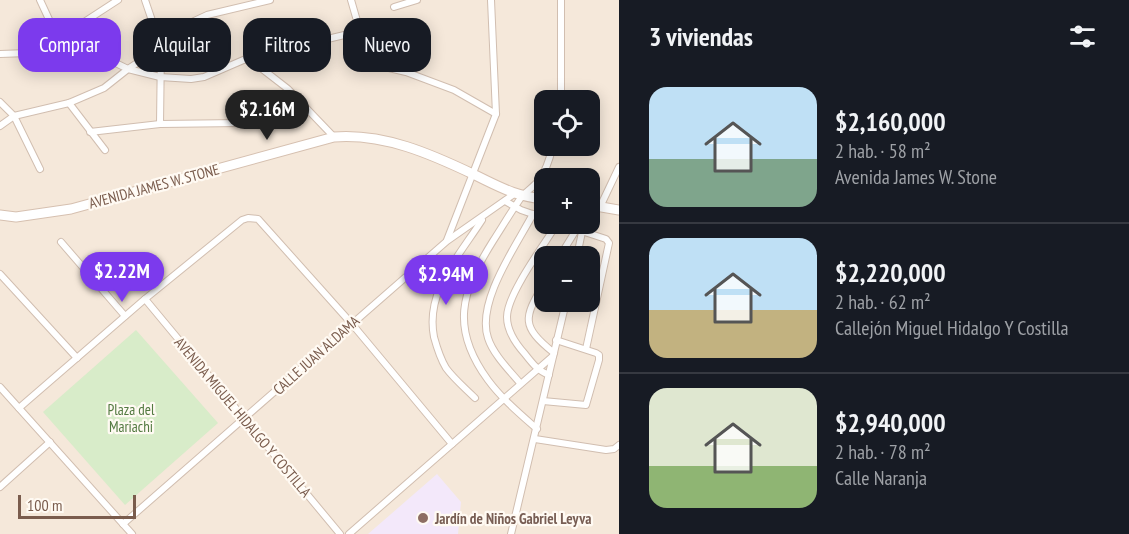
<!DOCTYPE html>
<html lang="es">
<meta charset="utf-8">
<style>
:root{--surface:#171b24;--page:#242831;--text:#f1f3f6;--muted:#9ea1a6;--line:#363941;--accent:#7c3aed}
body{margin:0;font-family:"PT Sans Narrow",sans-serif;background:var(--page);color:var(--text);height:100vh;display:flex;flex-direction:column;font-size:22px;white-space:nowrap}
*{box-sizing:border-box;margin:0}
p{font-size:20px;color:var(--muted)}
.icon{flex:none;width:33px;height:33px;fill:none;stroke:currentColor;stroke-width:2;stroke-linecap:round;stroke-linejoin:round}
.map{position:relative;flex:1;overflow:hidden}
.panel{display:flex;flex-direction:column;background:var(--surface);width:510px}
.panel>*{flex:none}
.hud{position:absolute;left:18px;top:18px;width:510px;height:54px;display:flex;gap:12px}
.controls{position:absolute;left:534px;top:90px;display:grid;gap:12px}
.controls a{display:grid;place-items:center;width:66px;height:66px;border-radius:12px;background:var(--surface);box-shadow:0 3px 15px #0003;font-size:30px}
.scale{position:absolute;left:18px;bottom:15px;width:118px;box-sizing:border-box;padding-left:6px;border:3px solid #7a5c4d;border-top:0;font-size:16px;line-height:21px;white-space:nowrap;color:#7a5c4d;-webkit-text-stroke:4px #fffaf3;paint-order:stroke}
.price{position:absolute;translate:-50% -51px;padding:0 14px;border-radius:21px;background:var(--accent);color:#fff;font-size:20px;line-height:39px;filter:drop-shadow(0 2px 3px #0008)}
.price::after{content:'';position:absolute;left:50%;top:36px;width:18px;height:14px;margin-left:-9px;background:inherit;clip-path:polygon(0 0,100% 0,50% 100%)}
.price.selected{background:#222;color:#fff}
ul{padding:0;list-style:none}
li{display:flex;align-items:center;gap:18px;height:150px;padding:0 30px}
li+li{border-top:2px solid var(--line)}
li span{display:grid;place-items:center;flex:none;width:168px;height:120px;border-radius:18px;color:#555}
li>.icon{margin-inline-start:auto}
span .icon{width:72px;height:72px;fill:#fffc;stroke-width:1}
li b{font-size:26px}
h2{display:flex;justify-content:space-between;align-items:center;height:72px;padding:0 30px;font-size:26px}
.pill{padding:0 21px;border-radius:18px;background:var(--surface);box-shadow:0 3px 15px #0003;font-size:21px;line-height:54px}
.pill.selected{background:var(--accent);color:#fff}
main{display:flex;flex:1;min-height:0}
.map>svg:first-child{display:block}
.residential{fill:#f5e8da;fill-rule:evenodd}
.education{fill:#f3e8fa}
.green{fill:#d8ecc9}
.lines{fill:none;stroke-linecap:round;stroke-linejoin:round}
.minor-casing{stroke:#d1beb0;stroke-width:8}
.secondary-casing{stroke:#d6c0b0;stroke-width:11}
.minor{stroke:#fff;stroke-width:6}
.secondary{stroke:#fff;stroke-width:9}
.education-dot{fill:#8d6e63;stroke:#fffaf3;stroke-width:2}
.labels{text-anchor:middle;dominant-baseline:central;stroke-width:4.5;stroke-linejoin:round;paint-order:stroke}
.street-label{font-size:15px;fill:#7a5c4d;stroke:#fffaf3}
.park-label{font-size:15px;fill:#537a41;stroke:#fffaf3}
.education-label{font-size:15px;font-weight:bold;fill:#785e54;stroke:#fffaf3;text-anchor:start}
</style>
<main>
<div class="map">
<svg width="619" height="534" viewBox="0 0 619 534">
<rect width="100%" height="100%" fill="#fdf6ec"/>
<path class="residential" d="M0 0H619V534H0ZM544 100H590V146H544ZM544 178H590V224H544ZM544 256H590V302H544Z"/>
<polygon class="education" points="437,474 461,502 458,534 368,534"/>
<polygon class="green" points="136,330 218,423 125,505 43,412"/>
<g class="lines">
<defs>
<g id="minor">
<polyline points="40,0 66,56"/>
<polyline points="145,0 161,47 160,124"/>
<polyline points="351,0 366,52 372,64 406,72 454,90 496,114"/>
<polyline points="561,0 561,100"/>
<polyline points="394,7 417,0"/>
<polyline points="58,39 118,0"/>
<polyline points="0,54 28,53 66,56 95,53 128,69 160,77 191,79 204,77 248,58 361,31"/>
<polyline points="248,58 288,89 334,137"/>
<polyline points="0,102 14,116 40,169"/>
<polyline points="69,103 105,150"/>
<polyline points="0,126 14,116 69,103 104,88 128,69 161,47 192,22 207,15 270,0"/>
<polyline points="90,132 160,124 240,123"/>
<polyline points="505,201 521,210 544,218"/>
<polyline points="600,207 619,167"/>
<polyline points="560,224 606,239 609,243 586,349"/>
<polyline points="447,240 496,114 491,0"/>
<polyline points="61,242 125,316"/>
<polyline points="560,256 576,230"/>
<polyline points="577,256 582,232"/>
<polyline points="0,274 77,358"/>
<path d="M544 283C525 317 519 325 554 353"/>
<polyline points="145,299 340,534"/>
<path d="M549 375C538 371 532 363 525 354 516 344 507 332 507 317 507 294 544 245 557 224"/>
<path d="M520 383C509 370 493 354 488 338 476 302 516 246 533 214"/>
<polyline points="0,387 132,534"/>
<path d="M475 398C465 388 454 379 446 368 440 358 437 348 434 337 425 291 459 256 482 220"/>
<polyline points="543,401 586,405 599,360 599,355 596,353 556,340"/>
<polyline points="19,408 145,299 242,220 248,218 258,219 352,324 452,444"/>
<path d="M537 429C520 414 502 399 488 380 450 328 461 292 493 241 502 227 511 212 520 199 526 191 534 187 540 179 547 169 550 157 553 146"/>
<polyline points="535,439 606,450 614,449 619,445"/>
<polyline points="0,487 50,442"/>
<polyline points="123,524 447,241 514,194"/>
<polyline points="349,534 553,356"/>
<polyline points="511,534 566,302"/>
</g>
<g id="secondary">
<polyline points="590,205 619,210"/>
<path d="M0 215 16 217 71 209 334 137C384 133 431 154 475 175 502 188 515 196 544 199"/>
</g>
</defs>
<use href="#minor" class="minor-casing"/>
<use href="#secondary" class="secondary-casing"/>
<use href="#minor" class="minor"/>
<use href="#secondary" class="secondary"/>
</g>
<circle class="education-dot" cx="423" cy="518" r="6"/>
<g class="labels">
<g class="street-label">
<text transform="translate(154 186) rotate(-15)">AVENIDA JAMES W. STONE</text>
<text transform="translate(316 355) rotate(-42)">CALLE JUAN ALDAMA</text>
<text transform="translate(243 417) rotate(50)">AVENIDA MIGUEL HIDALGO Y COSTILLA</text>
</g>
<g class="park-label">
<text x="131" y="409">Plaza del<tspan x="131" dy="17">Mariachi</tspan></text>
</g>
<g class="education-label">
<text x="435" y="518">Jardín de Niños Gabriel Leyva</text>
</g>
</g>
</svg>
<div class="controls">
<a><svg class="icon" aria-label="locate" viewBox="0 0 24 24"><circle cx="12" cy="12" r="6"/><path d="M12 2v4M12 18v4M2 12h4M18 12h4"/></svg></a>
<a>+</a>
<a>−</a>
</div>
<div class="scale">100 m</div>
<b class="price selected" style="left:267px;top:141px">$2.16M</b>
<b class="price" style="left:122px;top:303px">$2.22M</b>
<b class="price" style="left:446px;top:306px">$2.94M</b>
<div class="hud">
<a class="pill selected">Comprar</a>
<a class="pill">Alquilar</a>
<a class="pill">Filtros</a>
<a class="pill">Nuevo</a>
</div>
</div>
<section class="panel">
<h2>3 viviendas<svg class="icon" aria-label="filters" viewBox="0 0 24 24"><path d="M4 7h16M4 17h16"/><circle cx="9" cy="7" r="2"/><circle cx="15" cy="17" r="2"/></svg></h2>
<ul>
<li><span style="background:linear-gradient(#bfe0f5 60%,#7fa58c 0)"><svg class="icon" aria-label="home" viewBox="0 0 24 24"><path d="M3 11l9-7 9 7M6 9v11h12V9"/></svg></span><div><b>$2,160,000</b><p>2 hab. · 58 m²</p><p>Avenida James W. Stone</p></div></li>
<li><span style="background:linear-gradient(#bfe0f5 60%,#c2b280 0)"><svg class="icon" aria-label="home" viewBox="0 0 24 24"><path d="M3 11l9-7 9 7M6 9v11h12V9"/></svg></span><div><b>$2,220,000</b><p>2 hab. · 62 m²</p><p>Callejón Miguel Hidalgo Y Costilla</p></div></li>
<li><span style="background:linear-gradient(#dfe7d0 65%,#8fb573 0)"><svg class="icon" aria-label="home" viewBox="0 0 24 24"><path d="M3 11l9-7 9 7M6 9v11h12V9"/></svg></span><div><b>$2,940,000</b><p>2 hab. · 78 m²</p><p>Calle Naranja</p></div></li>
</ul>
</section>
</main>
